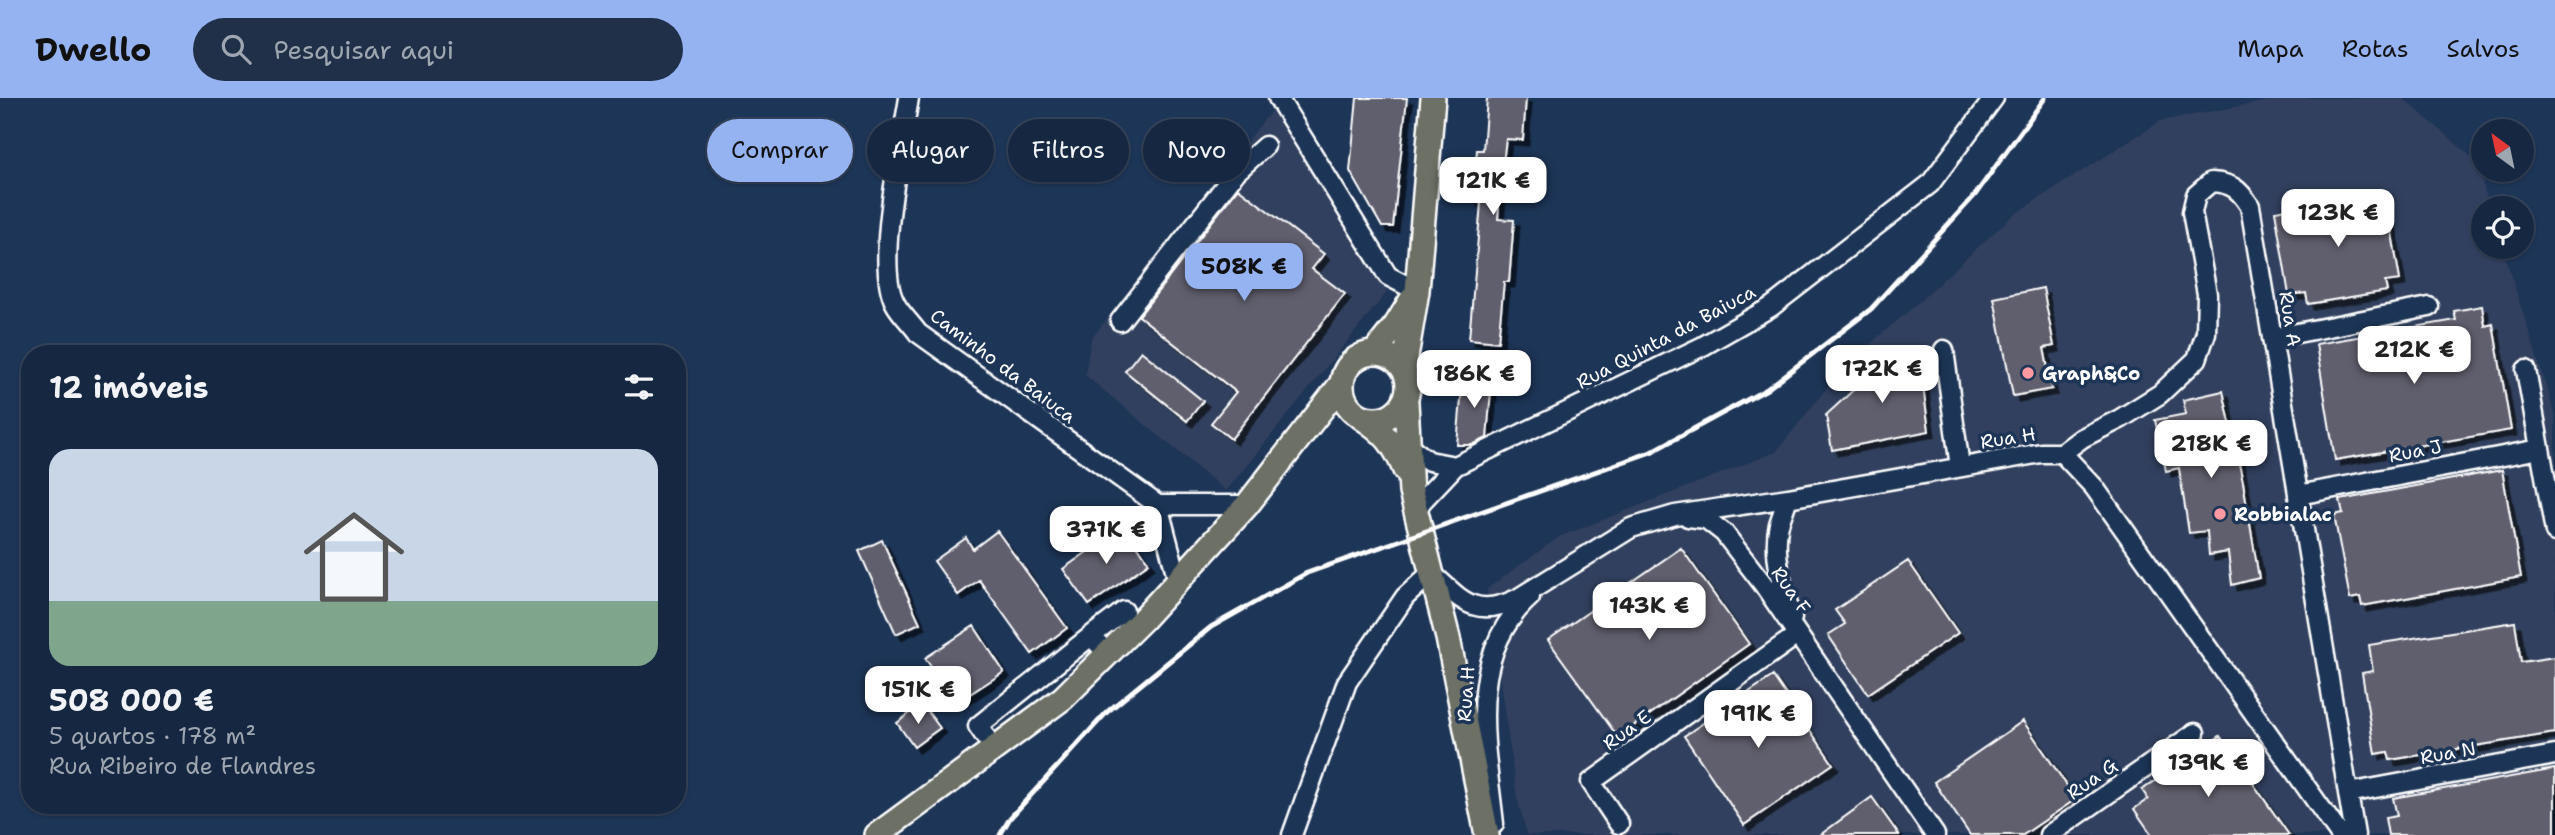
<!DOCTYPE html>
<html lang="pt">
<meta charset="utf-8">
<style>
body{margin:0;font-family:"Shantell Sans",sans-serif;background:#1f3048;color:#f1f3f6;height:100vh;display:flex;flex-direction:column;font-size:26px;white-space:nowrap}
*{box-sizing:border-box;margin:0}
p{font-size:23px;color:#9ea6b1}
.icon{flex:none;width:38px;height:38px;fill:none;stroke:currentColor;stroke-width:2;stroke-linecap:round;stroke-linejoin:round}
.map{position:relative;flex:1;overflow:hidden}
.side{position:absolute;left:21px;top:247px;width:665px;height:469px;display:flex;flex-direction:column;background:#162841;border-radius:28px;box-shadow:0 2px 5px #0004,0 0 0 2px #35445a}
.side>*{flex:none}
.hud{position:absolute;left:707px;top:21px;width:665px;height:63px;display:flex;gap:14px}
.needle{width:46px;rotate:327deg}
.buttons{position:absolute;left:2471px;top:21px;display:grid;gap:14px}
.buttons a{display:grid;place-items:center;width:63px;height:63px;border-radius:50%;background:#162841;box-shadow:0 2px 5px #0004,0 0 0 2px #35445a;font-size:35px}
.price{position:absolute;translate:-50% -60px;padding:0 16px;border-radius:14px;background:#fff;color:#222;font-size:23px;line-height:46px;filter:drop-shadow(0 2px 4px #0008)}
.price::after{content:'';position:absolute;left:50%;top:42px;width:21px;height:16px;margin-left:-10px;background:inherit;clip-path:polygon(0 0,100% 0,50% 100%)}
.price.selected{background:#95b2f1;color:#111}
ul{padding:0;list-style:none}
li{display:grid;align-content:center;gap:14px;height:371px;padding:0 28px}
li span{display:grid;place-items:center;height:217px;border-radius:21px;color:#555}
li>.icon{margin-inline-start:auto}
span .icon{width:126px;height:126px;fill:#fffc;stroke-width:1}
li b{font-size:30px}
h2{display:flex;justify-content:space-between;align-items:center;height:84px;padding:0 28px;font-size:30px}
.pill{padding:0 24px;border-radius:32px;background:#162841;box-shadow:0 2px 5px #0004,0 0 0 2px #35445a;font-size:24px;line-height:63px}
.pill.selected{background:#95b2f1;color:#111}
header{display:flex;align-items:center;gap:42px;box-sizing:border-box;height:98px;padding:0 35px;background:#95b2f1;color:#111}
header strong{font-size:33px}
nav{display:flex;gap:38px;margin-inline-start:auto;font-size:24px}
.search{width:490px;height:63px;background:#1f3048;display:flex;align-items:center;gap:18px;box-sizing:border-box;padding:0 24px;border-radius:38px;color:#9ea6b1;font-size:26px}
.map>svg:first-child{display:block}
.built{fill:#31415e}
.building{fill:#615e6d;stroke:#fff;stroke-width:2;filter:url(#shadow)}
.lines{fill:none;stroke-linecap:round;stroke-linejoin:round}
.minor-casing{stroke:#fff;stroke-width:23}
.major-casing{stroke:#fff;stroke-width:28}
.minor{stroke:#1d3557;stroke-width:18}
.major{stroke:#6c7065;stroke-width:23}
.rail{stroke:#fff;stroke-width:5}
.poi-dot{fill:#ff9aa2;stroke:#1d3557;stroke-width:2.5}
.labels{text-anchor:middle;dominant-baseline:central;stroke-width:7;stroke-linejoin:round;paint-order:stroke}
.street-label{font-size:19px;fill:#fff;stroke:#1d3557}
.poi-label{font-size:19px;font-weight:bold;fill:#fff;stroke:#1d3557;text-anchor:start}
</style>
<header>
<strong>Dwello</strong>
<div class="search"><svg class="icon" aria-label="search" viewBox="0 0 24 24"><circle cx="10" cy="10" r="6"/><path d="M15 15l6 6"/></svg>Pesquisar aqui</div>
<nav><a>Mapa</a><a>Rotas</a><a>Salvos</a></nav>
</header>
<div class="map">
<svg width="2555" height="737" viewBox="0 0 2555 737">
<defs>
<filter id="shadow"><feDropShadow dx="5.5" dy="5.5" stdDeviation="0" flood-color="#0009"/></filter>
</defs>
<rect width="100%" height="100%" fill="#1d3557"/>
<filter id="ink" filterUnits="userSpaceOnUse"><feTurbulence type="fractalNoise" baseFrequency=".0143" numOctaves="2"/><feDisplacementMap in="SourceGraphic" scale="14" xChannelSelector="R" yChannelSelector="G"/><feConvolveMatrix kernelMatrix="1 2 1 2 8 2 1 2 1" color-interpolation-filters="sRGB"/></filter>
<g filter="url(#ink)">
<path class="built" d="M2283 0H2403L2475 62 2490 110H2483V149H2502L2555 316V737H1527L1517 699 1487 491 1559 439 1776 354 1845 267 1910 212 2013 117 2161 23Z
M1272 12 1387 194 1226 393 1085 277 1091 241Z"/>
<path class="building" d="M1357 0H1407L1393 129H1382L1350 73Z
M1487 0H1526L1523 42 1506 41 1501 81 1498 121 1514 122 1509 184H1504L1498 244 1469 241 1481 105 1472 103 1477 52H1483Z
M1238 90 1324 156 1312 171 1345 196 1231 341 1211 325 1236 294 1139 218Z
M2385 95 2400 182 2385 184 2387 193 2308 206 2306 195 2289 197 2275 113Z
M2043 190 2054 248 2044 250 2052 291 2013 298 1994 200Z
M2482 208 2485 228 2493 226 2511 332 2335 362 2316 246 2456 222 2454 213Z
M1918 250 1929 333 1832 352 1826 317 1895 254Z
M1141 253 1203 303 1187 323 1125 273Z
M1463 277 1492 280 1487 340 1472 347H1457Z
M2223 293 2243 384 2259 480 2232 487 2228 454 2209 457 2207 433 2189 435 2179 370 2166 373 2155 322 2186 316 2183 302Z
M2502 372 2521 479 2362 508 2360 499 2350 501 2334 417 2343 415 2340 402Z
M1124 428 1149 465 1089 507 1063 471Z
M997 433 1067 530 1032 556 979 482 958 497 934 463 966 440 973 451Z
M882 442 920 525 896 536 859 453Z
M1681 450 1749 546 1618 639 1548 542Z
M1908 463 1958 535 1868 596 1828 537 1845 526 1835 512Z
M2515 524 2521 564 2555 559V635L2390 662 2388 654 2375 656 2362 575 2373 573 2369 547Z
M974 528 1004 574 956 605 925 560Z
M1773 578 1833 666 1744 727 1684 638Z
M922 606 940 630 914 649 897 625Z
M2023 623 2076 701 2023 737H1970L1934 684Z
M2220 638 2289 737H2152L2134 711 2148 701 2142 692Z
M2555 671V737H2388L2385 720 2397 718 2393 700Z
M1872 699 1899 737H1820Z"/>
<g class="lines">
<g class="minor-casing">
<path id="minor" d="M909 0C902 46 874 166 895 205 900 215 911 225 918 235L1158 407H1247
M1278 0 1388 178 1417 193
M1120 223 1236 74 1265 48
M2272 240 2429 209
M1944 252 1960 369
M2526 272 2555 434
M1407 347 1429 363 1455 368
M2062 355 2082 340 2120 321 2160 296 2197 261 2206 235 2207 196 2192 114 2196 97 2211 84C2232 85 2239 91 2250 108L2355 737
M2298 397 2540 351
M1788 400C1785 409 1782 417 1779 426 1772 455 1783 492 1792 520
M1158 407 1178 483
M1415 415 1422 403 1455 368 1703 248 1771 209 1930 86 1994 0
M1688 419 1706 421 1724 435 1763 486 1935 737
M1091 538 1124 513
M994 651 978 628 1091 538 1108 556
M2348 695 2555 657
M1494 726C1486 649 1464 558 1530 499
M1619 726 1591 684 1797 537
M1292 737 1347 584 1405 499 1431 475C1462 502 1474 521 1517 501L1631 430 1675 417 1788 400 2041 355H2062L2094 389 2340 737
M2049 737 2195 635"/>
</g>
<g class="major-casing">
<path id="major" d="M1342 288a33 33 0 1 1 66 0a33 33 0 1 1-66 0Z
M1374 255 1396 227 1412 201
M1404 271 1417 193 1433 0
M1406 304 1411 394 1448 540 1487 737
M1361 319C1386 335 1394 346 1405 372
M877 737 1063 600 1142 522 1247 407 1342 285"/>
</g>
<use href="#minor" class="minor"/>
<use href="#major" class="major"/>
<path class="rail" d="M1000 737 1010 720 1107 614 1211 529 1307 475 1651 354 1767 291 1871 211 1975 97 2045 0"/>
</g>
</g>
<g class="poi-dot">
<circle cx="2028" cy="275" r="7"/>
<circle cx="2220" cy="416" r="7"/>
</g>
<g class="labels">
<g class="street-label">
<text transform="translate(2290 221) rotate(81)">Rua A</text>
<text transform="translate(1666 239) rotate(-28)">Rua Quinta da Baiuca</text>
<text transform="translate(1003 268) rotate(37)">Caminho da Baiuca</text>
<text transform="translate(2008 340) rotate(-9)">Rua H</text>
<text transform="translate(2415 353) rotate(-11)">Rua J</text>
<text transform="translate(1791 492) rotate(55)">Rua F</text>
<text transform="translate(1466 596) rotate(-86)">Rua H</text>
<text transform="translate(1627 632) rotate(-36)">Rua E</text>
<text transform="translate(2448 655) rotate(-10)">Rua N</text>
<text transform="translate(2092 681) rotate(-35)">Rua G</text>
</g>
<g class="poi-label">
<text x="2042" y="275">Graph&amp;Co</text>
<text x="2234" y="416">Robbialac</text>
</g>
</g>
</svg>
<div class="buttons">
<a><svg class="needle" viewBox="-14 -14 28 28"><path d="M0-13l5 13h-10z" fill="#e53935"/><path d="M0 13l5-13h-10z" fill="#9ea6b1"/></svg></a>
<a><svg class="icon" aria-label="locate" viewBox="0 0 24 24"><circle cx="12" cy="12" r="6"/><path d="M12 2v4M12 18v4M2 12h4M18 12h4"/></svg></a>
</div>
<b class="price" style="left:1493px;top:119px">121K €</b>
<b class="price" style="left:2338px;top:151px">123K €</b>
<b class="price selected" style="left:1244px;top:205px">508K €</b>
<b class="price" style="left:2414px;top:288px">212K €</b>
<b class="price" style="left:1882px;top:307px">172K €</b>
<b class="price" style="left:1474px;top:312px">186K €</b>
<b class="price" style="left:2211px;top:382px">218K €</b>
<b class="price" style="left:1106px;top:468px">371K €</b>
<b class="price" style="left:1649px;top:544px">143K €</b>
<b class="price" style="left:918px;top:628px">151K €</b>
<b class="price" style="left:1758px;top:652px">191K €</b>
<b class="price" style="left:2208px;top:701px">139K €</b>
<div class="hud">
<a class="pill selected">Comprar</a>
<a class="pill">Alugar</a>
<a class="pill">Filtros</a>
<a class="pill">Novo</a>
</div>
<section class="side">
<h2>12 imóveis<svg class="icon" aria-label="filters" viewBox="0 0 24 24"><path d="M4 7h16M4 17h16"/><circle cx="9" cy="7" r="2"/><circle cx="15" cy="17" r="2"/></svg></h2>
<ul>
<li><span style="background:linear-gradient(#c9d6e8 70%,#7fa58c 0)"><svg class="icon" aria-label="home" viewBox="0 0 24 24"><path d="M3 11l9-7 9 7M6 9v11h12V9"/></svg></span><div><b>508 000 €</b><p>5 quartos · 178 m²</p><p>Rua Ribeiro de Flandres</p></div></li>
</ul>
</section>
</div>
